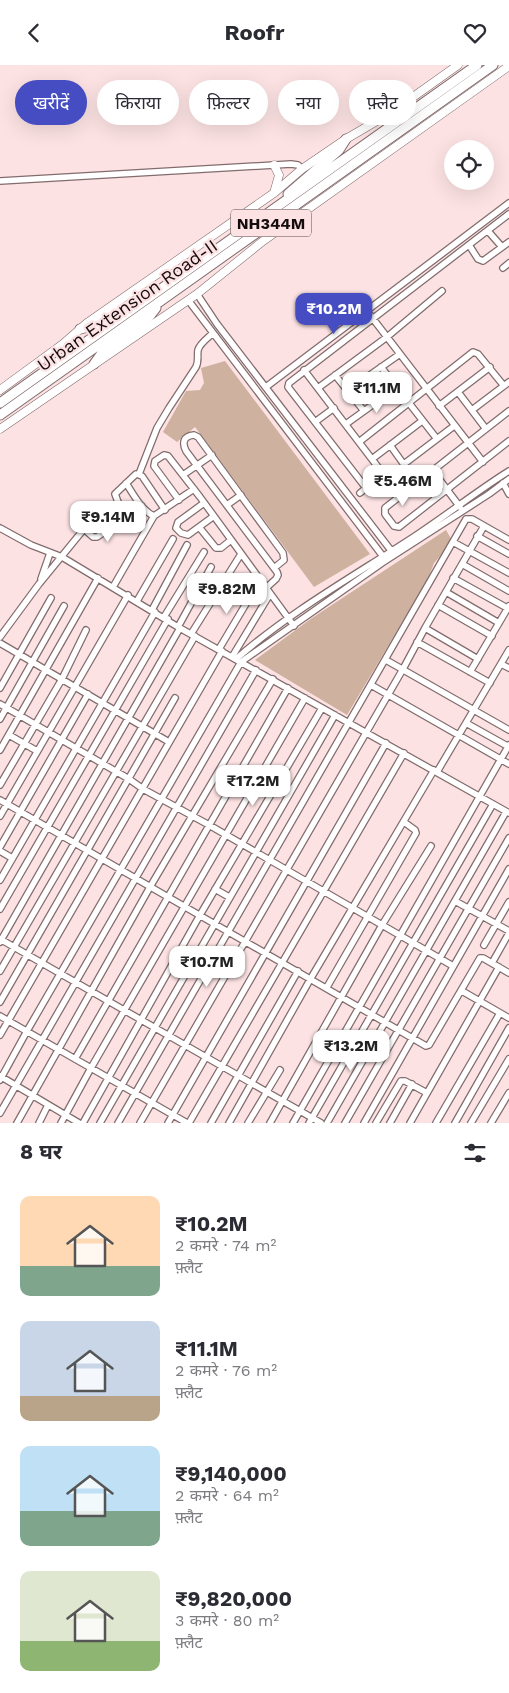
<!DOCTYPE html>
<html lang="hi">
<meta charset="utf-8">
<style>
body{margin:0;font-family:"Work Sans","Noto Sans Devanagari",sans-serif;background:#f2f2f3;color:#2b2b33;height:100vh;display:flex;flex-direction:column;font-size:19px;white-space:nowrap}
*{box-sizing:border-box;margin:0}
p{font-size:16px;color:#7c7c81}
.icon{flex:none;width:28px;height:28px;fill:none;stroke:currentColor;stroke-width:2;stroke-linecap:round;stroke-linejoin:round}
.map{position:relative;height:1058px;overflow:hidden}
.sheet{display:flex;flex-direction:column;background:#fff;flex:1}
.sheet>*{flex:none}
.banner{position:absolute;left:15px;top:15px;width:480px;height:45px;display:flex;gap:10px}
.controls{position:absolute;left:444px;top:75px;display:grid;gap:10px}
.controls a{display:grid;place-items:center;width:50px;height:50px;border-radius:50%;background:#fff;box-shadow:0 5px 20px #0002;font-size:25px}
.price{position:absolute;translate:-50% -42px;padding:0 11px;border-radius:10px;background:#fff;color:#222;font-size:16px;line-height:32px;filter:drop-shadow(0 1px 2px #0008)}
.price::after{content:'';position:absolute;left:50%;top:30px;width:15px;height:11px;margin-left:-8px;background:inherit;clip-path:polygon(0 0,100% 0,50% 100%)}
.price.selected{background:#464dc2;color:#fff}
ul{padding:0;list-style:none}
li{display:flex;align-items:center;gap:15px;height:125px;padding:0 20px}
li span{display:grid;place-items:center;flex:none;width:140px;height:100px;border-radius:10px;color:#555}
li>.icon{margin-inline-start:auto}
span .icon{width:60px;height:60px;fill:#fffc;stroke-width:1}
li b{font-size:21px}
h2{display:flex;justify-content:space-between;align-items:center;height:60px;padding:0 20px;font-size:21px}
.pill{padding:0 18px;border-radius:22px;background:#fff;box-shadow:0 5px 20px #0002;font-size:18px;line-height:45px}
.pill.selected{background:#464dc2;color:#fff}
header{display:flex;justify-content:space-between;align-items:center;height:65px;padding:0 20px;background:#fff;font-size:22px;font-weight:700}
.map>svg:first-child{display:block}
.green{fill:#ceb19e}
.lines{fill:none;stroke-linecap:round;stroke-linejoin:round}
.minor-casing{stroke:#826c6d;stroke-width:8}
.major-casing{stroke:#826c6d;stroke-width:9}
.highway-casing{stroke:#826c6d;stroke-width:11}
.minor{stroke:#fff;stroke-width:5.5}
.major{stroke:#fff;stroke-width:8}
.highway{stroke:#fff;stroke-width:9}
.labels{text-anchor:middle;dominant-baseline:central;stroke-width:4.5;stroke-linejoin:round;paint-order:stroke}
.shield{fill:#fce2e3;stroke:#5a4d4d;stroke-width:1}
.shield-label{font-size:16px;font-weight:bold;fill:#150d0d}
.street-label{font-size:18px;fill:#150d0d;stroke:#fce2e3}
</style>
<header><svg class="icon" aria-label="back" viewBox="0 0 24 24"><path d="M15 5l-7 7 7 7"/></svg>Roofr<svg class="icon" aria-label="heart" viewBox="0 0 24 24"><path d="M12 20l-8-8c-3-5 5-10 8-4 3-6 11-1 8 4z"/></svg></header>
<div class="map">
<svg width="509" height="1058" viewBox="0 0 509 1058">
<rect width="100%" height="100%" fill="#fce2e3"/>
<path class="green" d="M225 296 370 489 314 522 195 362 177 377 163 367 186 326 200 325 204 318 201 303Z
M446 465 453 477 434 498 428 514 347 650 255 595 312 553Z"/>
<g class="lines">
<g class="minor-casing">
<path id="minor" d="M0 116 291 99 298 100 302 104
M488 166 502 182
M469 180 478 194 483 196 509 177
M503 203 509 198
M197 229 217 259 393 488
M188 235 385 494
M367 246 483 397
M381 302 437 374
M304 305 400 431
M335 310 364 346
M266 322 509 138
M318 323 387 272 442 226
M347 326 400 289
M458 327 486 364
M439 341 490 302
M472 345 509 317
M315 357 334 343
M346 359 396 323
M509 376 399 462 394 461 385 449V443L509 346
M359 377 473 287 478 289 504 321
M390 380 417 418
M372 394 422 356
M404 399 454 361
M433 406 460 442
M139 409 157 363 169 343 196 302C199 296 197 291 198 285 200 278 208 273 213 268
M183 410 212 390
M126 418C133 429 142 446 154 451L194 424
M503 418 509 429
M366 423 288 322 289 318 509 149
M360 428 383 409
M179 435 154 401 155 396 164 390 168 391 200 432 294 561
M204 438 178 457 176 463 181 468 188 470 214 451
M227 440 241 430
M128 451 118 437 115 429 136 409 142 411 165 445
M199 462 216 483H221L231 475
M0 463 31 480 62 492 178 562 509 748
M84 464 118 437
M477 471 509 489
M453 477 509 508
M462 499 509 526
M453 513 509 544
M41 514 50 488
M113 522 154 451
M266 523 276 514 278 510 277 507 186 386C182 378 183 371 194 370L198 372 283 488 284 495 274 503
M446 527 499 558
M137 536 173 474
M438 540 492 571
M152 545 187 480
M164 552 204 487
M178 562 211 502
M425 563 478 594
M191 569 241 489
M0 572 39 519 84 464 93 472H97L142 441
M417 577 490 618
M0 578 169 677
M219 584 253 527
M232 592 270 529
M236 594C291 546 354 511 415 471 447 450 477 426 509 406
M386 595 509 665
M501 599 509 603
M470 607 509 541
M371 620 509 699
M0 623 51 533
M0 639 129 714 143 724 209 760 453 901
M0 654 64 541
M466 658 509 682
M9 670 37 686
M0 685 98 513
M437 707 509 585
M0 720 62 614 86 565
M0 735 426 981 429 980 480 893H483L509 908
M0 751 128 530
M0 782 88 629
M0 786 12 793
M0 815 155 547
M215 824 229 832
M455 836 509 866
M0 844 168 554
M0 874 321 1058
M0 877 180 563
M484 880 509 837
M492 898 509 868
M0 906 195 571
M327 922 416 768 415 765 404 757
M462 926 509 953
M0 937 175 633
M0 951 187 1058
M0 970 222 586
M75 994 288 623
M0 1011 79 1058
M0 1015 27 966 241 597 382 498 489 429 509 414
M0 1048 256 605
M17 1058 150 822 273 614
M39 1058 48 1040
M61 1058 91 1003 305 633
M83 1058 200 850 322 643
M100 1058 335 650
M118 1058 466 454H472L509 475
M140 1058 403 604 425 563 484 461
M168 1058 386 678
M189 1058 404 688
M211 1058 298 906
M229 1058 311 913 434 705
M248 1058 280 1005
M270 1058 382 860 431 781
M293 1058 509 680
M309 1058 493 739
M327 1058 506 747
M345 1058 509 773
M364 1058 509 804
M376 1058 401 1016H405L427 1028
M390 1058 412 1019
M410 1058 499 902
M436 1058 500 948
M455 1058 509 963
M471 1058 509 994
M491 1058 509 1028"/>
</g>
<g class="major-casing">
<path id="major" d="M274 100 279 110 274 128
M0 325 63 279 87 258 274 128 302 104 346 74 392 47 458 0
M0 364 197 229 263 176 509 1"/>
</g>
<g class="highway-casing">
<path id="highway" d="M288 129 339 85 346 74
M80 264 93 261 150 227
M94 299 104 285 149 252 156 243
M0 338 477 0
M0 350 493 0"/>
</g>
<use href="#minor" class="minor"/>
<use href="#major" class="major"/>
<use href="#highway" class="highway"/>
</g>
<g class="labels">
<rect class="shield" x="231" y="144.5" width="80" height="27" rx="4"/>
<g class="shield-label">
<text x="271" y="158">NH344M</text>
</g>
<g class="street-label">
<text transform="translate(127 240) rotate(-35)">Urban Extension Road-II</text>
</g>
</g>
</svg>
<div class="controls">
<a><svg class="icon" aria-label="locate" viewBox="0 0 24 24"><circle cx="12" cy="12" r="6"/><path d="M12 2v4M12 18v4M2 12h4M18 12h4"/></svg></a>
</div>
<b class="price selected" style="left:334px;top:270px">₹10.2M</b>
<b class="price" style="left:377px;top:349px">₹11.1M</b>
<b class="price" style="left:403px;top:442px">₹5.46M</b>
<b class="price" style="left:108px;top:478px">₹9.14M</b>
<b class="price" style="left:227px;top:550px">₹9.82M</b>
<b class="price" style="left:253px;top:742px">₹17.2M</b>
<b class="price" style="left:207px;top:923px">₹10.7M</b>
<b class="price" style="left:351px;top:1007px">₹13.2M</b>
<div class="banner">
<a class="pill selected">खरीदें</a>
<a class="pill">किराया</a>
<a class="pill">फ़िल्टर</a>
<a class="pill">नया</a>
<a class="pill">फ़्लैट</a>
</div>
</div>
<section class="sheet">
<h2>8 घर<svg class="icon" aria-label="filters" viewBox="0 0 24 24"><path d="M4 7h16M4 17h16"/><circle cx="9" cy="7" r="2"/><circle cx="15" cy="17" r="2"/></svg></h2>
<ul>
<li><span style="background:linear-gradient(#ffd9b3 70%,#7fa58c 0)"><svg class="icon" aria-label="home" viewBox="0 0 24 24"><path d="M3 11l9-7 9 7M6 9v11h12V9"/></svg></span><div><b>₹10.2M</b><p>2 कमरे · 74 m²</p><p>फ़्लैट</p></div></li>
<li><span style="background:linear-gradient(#c9d6e8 75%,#b9a48a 0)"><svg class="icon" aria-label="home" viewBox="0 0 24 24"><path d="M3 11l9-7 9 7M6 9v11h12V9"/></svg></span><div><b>₹11.1M</b><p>2 कमरे · 76 m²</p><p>फ़्लैट</p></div></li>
<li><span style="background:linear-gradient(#bfe0f5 65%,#7fa58c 0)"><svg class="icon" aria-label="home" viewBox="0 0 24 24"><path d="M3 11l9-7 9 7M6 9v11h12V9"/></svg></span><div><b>₹9,140,000</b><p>2 कमरे · 64 m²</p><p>फ़्लैट</p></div></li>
<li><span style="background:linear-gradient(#dfe7d0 70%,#8fb573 0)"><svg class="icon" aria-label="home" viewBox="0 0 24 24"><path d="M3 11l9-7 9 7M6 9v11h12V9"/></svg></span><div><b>₹9,820,000</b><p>3 कमरे · 80 m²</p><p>फ़्लैट</p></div></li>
</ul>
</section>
